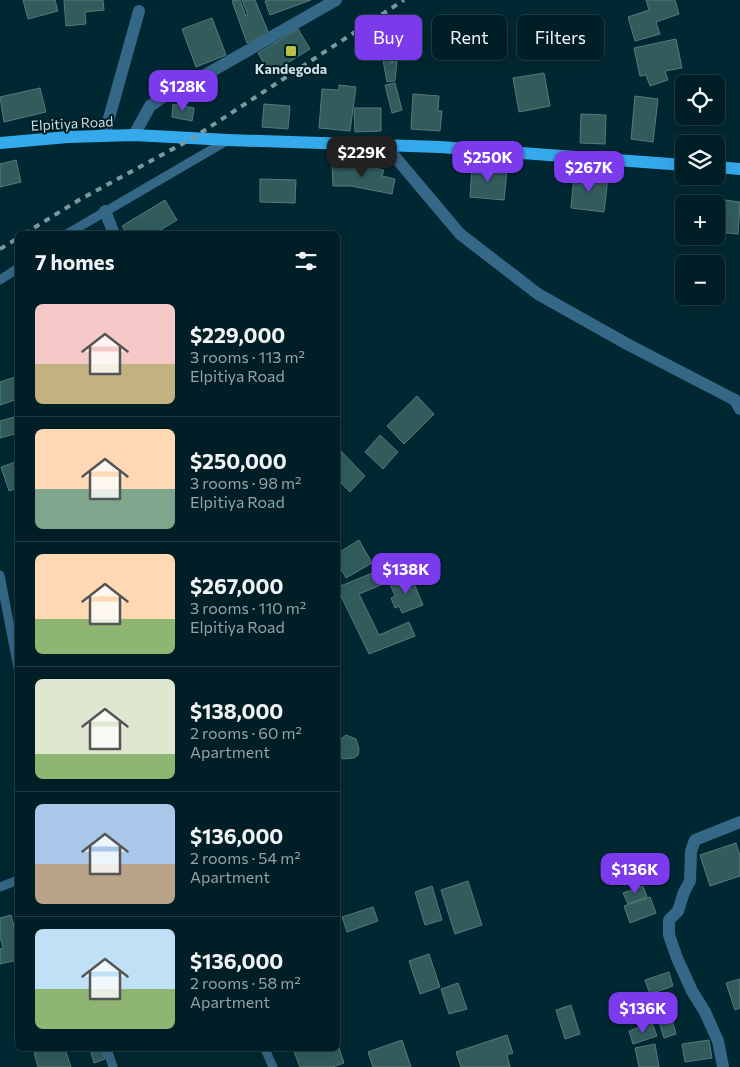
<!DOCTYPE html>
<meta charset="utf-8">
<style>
body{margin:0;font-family:Commissioner,sans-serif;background:#0a272e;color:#f1f3f6;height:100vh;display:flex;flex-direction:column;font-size:19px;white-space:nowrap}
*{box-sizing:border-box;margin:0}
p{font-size:16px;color:#95a2a7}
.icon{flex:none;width:28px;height:28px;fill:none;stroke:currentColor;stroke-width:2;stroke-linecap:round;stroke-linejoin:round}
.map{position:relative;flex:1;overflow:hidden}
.details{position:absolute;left:15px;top:231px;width:325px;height:820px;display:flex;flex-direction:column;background:#001e26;border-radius:8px;box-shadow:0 5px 20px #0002,0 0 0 1px #223c43}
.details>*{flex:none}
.guide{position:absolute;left:355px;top:15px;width:310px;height:45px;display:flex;gap:10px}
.buttons{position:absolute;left:675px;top:75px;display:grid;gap:10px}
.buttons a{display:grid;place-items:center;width:50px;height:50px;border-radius:8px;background:#001e26;box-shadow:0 5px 20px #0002,0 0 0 1px #223c43;font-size:25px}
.price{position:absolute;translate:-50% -42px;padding:0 11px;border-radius:10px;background:#7c3aed;color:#fff;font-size:16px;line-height:32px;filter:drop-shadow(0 1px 2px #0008)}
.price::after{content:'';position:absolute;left:50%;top:30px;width:15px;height:11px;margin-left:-8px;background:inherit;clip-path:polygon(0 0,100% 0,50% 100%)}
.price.selected{background:#222;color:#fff}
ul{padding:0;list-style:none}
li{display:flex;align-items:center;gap:15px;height:125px;padding:0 20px}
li+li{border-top:1px solid #223c43}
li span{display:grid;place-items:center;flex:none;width:140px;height:100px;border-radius:8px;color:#555}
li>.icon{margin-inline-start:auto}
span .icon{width:60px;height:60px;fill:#fffc;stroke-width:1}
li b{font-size:21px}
h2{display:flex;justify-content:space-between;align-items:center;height:60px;padding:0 20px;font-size:21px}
.chip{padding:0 18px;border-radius:8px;background:#001e26;box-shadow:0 5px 20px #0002,0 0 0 1px #223c43;font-size:18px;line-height:45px}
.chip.selected{background:#7c3aed;color:#fff}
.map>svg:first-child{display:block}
.building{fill:#325c5c;stroke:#527c7c}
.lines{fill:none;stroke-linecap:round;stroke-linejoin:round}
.service{stroke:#356786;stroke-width:9}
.minor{stroke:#356786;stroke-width:12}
.primary{stroke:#34aaec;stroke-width:12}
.rail{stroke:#7c989f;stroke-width:4;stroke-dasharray:6 6;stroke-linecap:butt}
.poi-dot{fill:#bac046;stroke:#011e25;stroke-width:2}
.labels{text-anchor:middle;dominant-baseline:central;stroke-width:4;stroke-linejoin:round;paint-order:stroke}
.poi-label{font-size:14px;font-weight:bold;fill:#cbdfe5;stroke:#011e25}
.street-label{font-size:14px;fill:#cbdfe5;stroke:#011e25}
</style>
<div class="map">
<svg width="740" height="1067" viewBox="0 0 740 1067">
<rect width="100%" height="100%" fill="#002832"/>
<path class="building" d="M23 0H55L58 11 28 19Z
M64 0H103L104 10 85 12 86 24 66 26Z
M236 0H240L246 16 248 15 242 0H255L269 34 247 43 232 1Z
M269 0H311L270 15 265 1Z
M646 0H675L679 14 656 22 660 34 635 41 628 17 649 10Z
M212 18 226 55 196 67 182 29Z
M298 29 310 49 270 74 258 53Z
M676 39 682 68 665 71 668 80 650 86 646 75 640 76 634 48Z
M390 59 392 64V61H397L395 81 387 82 383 60Z
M544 73 550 106 519 112 513 78Z
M395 83 402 110 392 113 385 85Z
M339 85 356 87 350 131 319 128 322 89 339 90Z
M40 88 46 112 4 122 0 97Z
M413 94 439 96 438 111H442L440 131 411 129Z
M635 96 658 99 653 142 631 139Z
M173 104 194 108 192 121 172 117Z
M264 104 290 106 288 129 262 127Z
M354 108H381V131L355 132Z
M581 114 606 115 605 144 580 143Z
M16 160 21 182 0 187V164Z
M357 164 384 170 382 176 395 179 392 194 351 186H333L332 165Z
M472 167 507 170 504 200 470 197Z
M574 175 608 178 604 212 571 208Z
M260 179 296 180 295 203 260 202Z
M702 197 740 202 738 234 716 232V204H701Z
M165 200 177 220 154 234H127L122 226Z
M18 376V399L0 405V382Z
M417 396 434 414 404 444 387 426Z
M18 416V433L0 438V421Z
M380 435 398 452 383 469 365 452Z
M338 448 365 476 350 492 338 480Z
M18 461V488L9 491 1 467Z
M359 540 372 563 346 578 338 564V553Z
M392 565 398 578 359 594 379 635 409 622 415 636 369 654 338 590V587Z
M411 576 423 605 402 613 399 606 395 608 391 598 395 596 390 584Z
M346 735 356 739 359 749 358 755 354 758 343 759 339 756 340 763 338 768V741Z
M736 843 740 856V876L710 886 700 855Z
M468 881 482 925 455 934 441 890Z
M432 886 442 920 425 925 415 892Z
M643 886 647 897 628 904 623 893Z
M650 897 656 913 630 923 624 906Z
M373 907 378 921 347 932 342 917Z
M11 915 18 942V960L0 964V949L3 948 0 937V918Z
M429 954 440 987 420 994 409 961Z
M669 972 673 986 650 994 645 980Z
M740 979V1008L735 1010 726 983Z
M458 983 467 1009 449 1014 441 989Z
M571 1005 580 1034 565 1039 556 1010Z
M670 1011 676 1034 664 1038 657 1015Z
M652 1023 657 1036 633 1044 629 1031Z
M507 1035 513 1053 507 1055 510 1067H461L456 1052Z
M402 1040 411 1067H373L368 1052Z
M709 1040 712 1058 685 1062 682 1044Z
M655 1044 659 1067H639L635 1048Z
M338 1045 344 1063 333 1067H300L293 1049H338Z
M47 1049H65L71 1067H38L34 1053Z
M90 1049H102L105 1059 94 1063Z"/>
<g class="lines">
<path class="service" d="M67 234 228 140
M0 280 18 268
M0 575 18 668
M0 887 18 880
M107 1049 113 1067
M265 1049 273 1067"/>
<path class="minor" d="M134 135 150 106 177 87 198 79 336 0
M104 136 139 11
M385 145 460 234 538 294 627 344 735 400 740 409
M105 211 114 234
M723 1067 718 1041 705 1012 692 991 677 958 669 935V920L678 911 684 892 690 881 691 851 695 840 740 822"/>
<path class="primary" d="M0 143 68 137 134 135 228 140 440 147 684 165
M716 167 740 169"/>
<path class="rail" d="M24 234 79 200 193 138 404 0
M0 249 18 238"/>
</g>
<rect class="poi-dot" x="285" y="45" width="12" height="12" rx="2.5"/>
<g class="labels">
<g class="poi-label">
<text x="291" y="68">Kandegoda</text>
</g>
<g class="street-label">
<text transform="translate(72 123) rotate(-3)">Elpitiya Road</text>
</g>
</g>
</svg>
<div class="buttons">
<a><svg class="icon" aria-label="locate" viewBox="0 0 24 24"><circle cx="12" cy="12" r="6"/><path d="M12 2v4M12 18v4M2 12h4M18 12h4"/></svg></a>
<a><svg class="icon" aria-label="layers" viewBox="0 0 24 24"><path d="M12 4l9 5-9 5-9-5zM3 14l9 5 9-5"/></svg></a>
<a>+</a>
<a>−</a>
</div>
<b class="price" style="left:183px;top:112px">$128K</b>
<b class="price selected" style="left:362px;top:178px">$229K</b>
<b class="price" style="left:488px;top:183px">$250K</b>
<b class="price" style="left:589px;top:193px">$267K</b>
<b class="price" style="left:406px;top:595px">$138K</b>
<b class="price" style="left:635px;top:895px">$136K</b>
<b class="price" style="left:643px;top:1034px">$136K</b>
<div class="guide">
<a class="chip selected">Buy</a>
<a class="chip">Rent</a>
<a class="chip">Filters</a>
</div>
<section class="details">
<h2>7 homes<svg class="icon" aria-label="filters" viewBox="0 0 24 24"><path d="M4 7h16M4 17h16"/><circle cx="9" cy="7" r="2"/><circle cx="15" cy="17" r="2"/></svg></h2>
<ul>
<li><span style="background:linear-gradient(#f6c9c9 60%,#c2b280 0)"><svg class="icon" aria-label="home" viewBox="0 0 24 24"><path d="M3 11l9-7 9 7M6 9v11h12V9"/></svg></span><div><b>$229,000</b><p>3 rooms · 113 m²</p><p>Elpitiya Road</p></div></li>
<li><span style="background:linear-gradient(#ffd9b3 60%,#7fa58c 0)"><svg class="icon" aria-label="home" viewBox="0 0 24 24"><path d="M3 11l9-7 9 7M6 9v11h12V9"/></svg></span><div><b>$250,000</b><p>3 rooms · 98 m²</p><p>Elpitiya Road</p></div></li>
<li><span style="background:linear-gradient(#ffd9b3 65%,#8fb573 0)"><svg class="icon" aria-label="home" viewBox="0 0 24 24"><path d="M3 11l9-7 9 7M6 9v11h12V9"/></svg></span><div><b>$267,000</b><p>3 rooms · 110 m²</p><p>Elpitiya Road</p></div></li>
<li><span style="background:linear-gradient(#dfe7d0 75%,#8fb573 0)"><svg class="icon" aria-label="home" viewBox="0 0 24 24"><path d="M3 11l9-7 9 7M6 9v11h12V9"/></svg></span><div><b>$138,000</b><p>2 rooms · 60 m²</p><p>Apartment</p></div></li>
<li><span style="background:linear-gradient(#a9c7e8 60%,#b9a48a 0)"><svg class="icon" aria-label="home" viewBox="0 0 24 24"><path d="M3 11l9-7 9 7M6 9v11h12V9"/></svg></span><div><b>$136,000</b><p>2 rooms · 54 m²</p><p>Apartment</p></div></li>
<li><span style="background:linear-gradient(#bfe0f5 60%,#8fb573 0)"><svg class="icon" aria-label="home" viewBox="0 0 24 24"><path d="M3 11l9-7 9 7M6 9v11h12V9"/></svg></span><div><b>$136,000</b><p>2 rooms · 58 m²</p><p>Apartment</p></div></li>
</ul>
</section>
</div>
